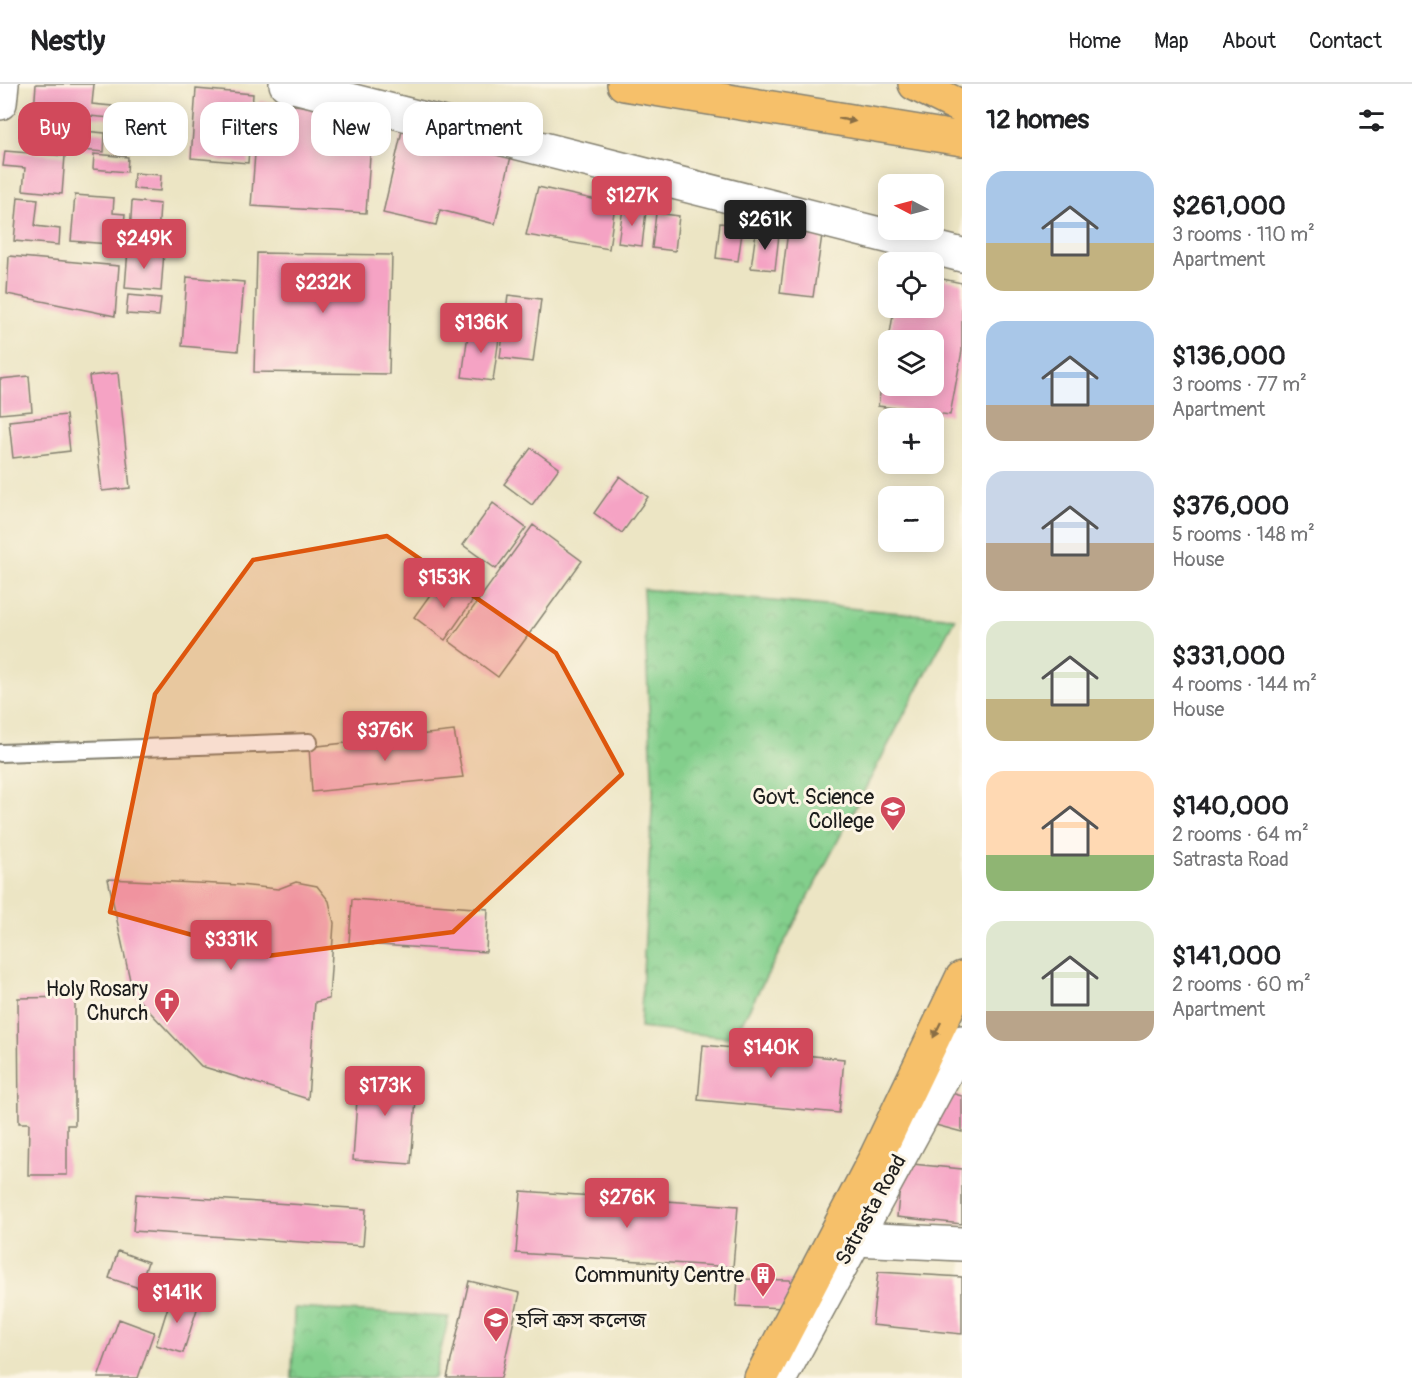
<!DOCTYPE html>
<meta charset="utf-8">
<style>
body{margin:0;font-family:Pangolin,"Noto Sans Bengali",sans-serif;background:#f2f2f2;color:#202124;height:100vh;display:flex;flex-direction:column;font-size:22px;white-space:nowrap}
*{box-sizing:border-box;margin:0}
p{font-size:20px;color:#757577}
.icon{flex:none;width:33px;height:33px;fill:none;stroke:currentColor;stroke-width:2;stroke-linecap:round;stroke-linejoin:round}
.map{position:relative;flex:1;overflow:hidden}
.drawer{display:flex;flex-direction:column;background:#fff;width:450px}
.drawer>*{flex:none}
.top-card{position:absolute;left:18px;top:18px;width:570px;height:54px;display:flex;gap:12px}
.needle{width:39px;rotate:276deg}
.buttons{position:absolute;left:878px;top:90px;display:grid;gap:12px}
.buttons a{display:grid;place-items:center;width:66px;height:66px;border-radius:12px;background:#fff;box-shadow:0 3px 15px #0003;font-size:30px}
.price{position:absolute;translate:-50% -51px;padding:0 14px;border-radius:6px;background:#d1495b;color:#fff;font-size:20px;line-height:39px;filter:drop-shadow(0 2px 3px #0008)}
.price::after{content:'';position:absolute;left:50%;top:36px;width:18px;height:14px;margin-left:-9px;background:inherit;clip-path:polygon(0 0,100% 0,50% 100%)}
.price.current{background:#222;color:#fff}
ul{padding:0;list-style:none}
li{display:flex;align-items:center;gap:18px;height:150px;padding:0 24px}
li span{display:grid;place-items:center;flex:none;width:168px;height:120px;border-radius:18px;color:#555}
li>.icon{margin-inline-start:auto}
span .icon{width:72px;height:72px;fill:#fffc;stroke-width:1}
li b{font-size:26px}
h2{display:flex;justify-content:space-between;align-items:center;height:72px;padding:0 24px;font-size:26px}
.tag{padding:0 21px;border-radius:18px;background:#fff;box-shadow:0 3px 15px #0003;font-size:21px;line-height:54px}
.tag.current{background:#d1495b;color:#fff}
header{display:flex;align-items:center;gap:36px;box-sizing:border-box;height:84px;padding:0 30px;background:#fff;border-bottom:2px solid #e0e0e0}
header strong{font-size:28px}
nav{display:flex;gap:33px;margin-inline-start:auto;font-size:21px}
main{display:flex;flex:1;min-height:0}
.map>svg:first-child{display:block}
.park{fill:url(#park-crowns);stroke:#507654;stroke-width:1.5}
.building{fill:#f5a3c4}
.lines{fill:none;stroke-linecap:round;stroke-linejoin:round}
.service-casing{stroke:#848070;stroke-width:20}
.minor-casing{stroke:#848070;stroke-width:36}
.tertiary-casing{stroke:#848070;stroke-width:36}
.motorway-casing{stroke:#848070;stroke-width:36}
.service{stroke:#fff;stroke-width:16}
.minor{stroke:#fff;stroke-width:33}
.tertiary{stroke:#fff;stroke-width:33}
.motorway{stroke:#f6c06b;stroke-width:33}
.oneway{fill:#896e44}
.marked{fill:#de560d;fill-opacity:0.2;stroke:#de560d;stroke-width:4.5;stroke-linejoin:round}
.labels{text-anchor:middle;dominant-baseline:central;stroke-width:6;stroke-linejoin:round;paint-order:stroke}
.poi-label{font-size:21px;fill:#1c1c1c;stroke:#fcf5e5;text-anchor:end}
.street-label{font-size:21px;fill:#1c1c1c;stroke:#fcf5e5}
</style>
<header>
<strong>Nestly</strong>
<nav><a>Home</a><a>Map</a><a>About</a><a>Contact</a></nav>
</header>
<main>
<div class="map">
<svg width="962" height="1294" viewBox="0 0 962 1294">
<defs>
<pattern id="park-crowns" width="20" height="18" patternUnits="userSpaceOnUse" patternTransform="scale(1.5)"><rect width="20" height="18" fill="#83cf8c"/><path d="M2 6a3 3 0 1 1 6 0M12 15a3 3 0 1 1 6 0" fill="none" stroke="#71b178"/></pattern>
</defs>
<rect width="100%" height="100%" fill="#fcf5e5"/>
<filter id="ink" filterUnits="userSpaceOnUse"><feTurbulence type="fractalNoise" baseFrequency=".0167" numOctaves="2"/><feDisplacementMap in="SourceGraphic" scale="12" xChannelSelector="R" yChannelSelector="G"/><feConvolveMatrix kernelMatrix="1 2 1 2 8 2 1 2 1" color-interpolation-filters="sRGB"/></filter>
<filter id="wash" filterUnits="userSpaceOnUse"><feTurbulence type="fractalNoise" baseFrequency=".008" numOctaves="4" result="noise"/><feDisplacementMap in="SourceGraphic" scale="24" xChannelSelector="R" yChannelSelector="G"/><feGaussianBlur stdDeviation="1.35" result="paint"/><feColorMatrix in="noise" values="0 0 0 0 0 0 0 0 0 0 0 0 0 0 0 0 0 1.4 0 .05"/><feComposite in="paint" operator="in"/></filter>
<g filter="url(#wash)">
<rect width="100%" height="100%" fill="#ece5c4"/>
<path class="park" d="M643 505 955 534 734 954 640 944 653 708Z
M294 1224 449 1233 434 1294H292Z"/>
<g id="blocks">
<path class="building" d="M36 0H94L92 20 112 22 111 34 34 27Z
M196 5 253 10 248 79 191 74Z
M259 17 373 30 366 129 251 122Z
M115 38 142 40 140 65 112 63Z
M404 38 513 64 495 140 440 126 436 141 383 129Z
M62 45 105 49 104 68 60 64Z
M5 67 65 72 62 110 23 106 25 84 3 82Z
M94 70 128 73 127 88 93 85Z
M134 89 161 91 160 107 133 105Z
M538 103 615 120 609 165 526 151Z
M75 111 114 114 113 129 125 130 122 161 71 157Z
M18 113 38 115 35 142 60 145 59 161 14 157Z
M132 117 160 120 158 153 130 150Z
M623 124 646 127 642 162 618 159Z
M656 129 679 132 675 167 652 164Z
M720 139 743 142 738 177 716 174Z
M788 147 822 151 813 213 780 209Z
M756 148 779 151 775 186 751 184Z
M128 165 164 168 161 207 125 204Z
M257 169 392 171 389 290 254 288Z
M9 172 119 182 115 232 7 210Z
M187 193 244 198 238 267 182 262Z
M933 193 962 199V267L950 331 878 322 887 267 888 302H933V256H889L894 224H933Z
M128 211 161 214 159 232 126 230Z
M508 211 541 215 533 278 500 274Z
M469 243 500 247 493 297 462 293Z
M118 289 130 404 102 407 89 292Z
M29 292 32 327 0 330V295Z
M66 331 70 367 13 374 9 337Z
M531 364 559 384 532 421 504 400Z
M620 392 648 413 622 449 594 429Z
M493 419 526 444 496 485 463 461Z
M533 441 582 477 498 593 449 557Z
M442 494 473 516 445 556 414 533Z
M454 647 463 693 312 708 309 663Z
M108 795 240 801 278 805 296 798 317 802 329 817 334 839 329 915 315 918 308 1015 201 982 133 910Z
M352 815 488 825 486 868 349 859Z
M75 913V1041H67V1091H28L29 1039H19L18 914Z
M703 961 844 975 839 1029 698 1016Z
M359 985 418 990 411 1080 353 1076Z
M937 1005 962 1012V1048L928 1039Z
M902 1079 962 1085V1140L897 1133Z
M521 1107 738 1122 733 1183 516 1169Z
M136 1110 366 1125 363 1162 133 1147Z
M118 1167 148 1178 139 1204 109 1194Z
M878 1188 962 1193V1250L872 1241Z
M738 1195 790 1196 795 1206 785 1224 736 1222Z
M469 1197 520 1209 501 1294H447Z
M172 1210 199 1219 183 1269 156 1261Z
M119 1235 154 1248 138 1294H98Z"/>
</g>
</g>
<g filter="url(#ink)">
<use href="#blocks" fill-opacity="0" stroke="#848070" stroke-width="1.5"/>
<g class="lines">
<g class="service-casing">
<path id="service" d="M0 669 309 658"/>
</g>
<g class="minor-casing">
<path id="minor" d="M286 0 962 171
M0 19 2 0
M855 1155 962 1160"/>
</g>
<g class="tertiary-casing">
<path id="tertiary" d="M780 1294 962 958"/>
</g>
<g class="motorway-casing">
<path id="motorway" d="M624 0 962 55
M915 0 962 23
M761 1294 877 1071 962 894"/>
</g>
<use href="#service" class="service"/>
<use href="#minor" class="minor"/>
<use href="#tertiary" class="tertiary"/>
<use href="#motorway" class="motorway"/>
</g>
<defs><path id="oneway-solid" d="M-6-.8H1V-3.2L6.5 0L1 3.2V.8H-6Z" transform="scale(1.5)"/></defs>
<g class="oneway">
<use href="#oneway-solid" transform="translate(847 36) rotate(10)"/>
<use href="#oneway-solid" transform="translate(937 946) rotate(116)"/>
</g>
</g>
<path class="marked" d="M387 452 556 569 622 690 453 848 267 872 110 828 155 610 253 476Z"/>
<defs>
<g id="university-pin" transform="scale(1.35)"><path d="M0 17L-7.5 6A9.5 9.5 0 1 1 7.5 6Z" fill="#d1495b" stroke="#fcf5e5"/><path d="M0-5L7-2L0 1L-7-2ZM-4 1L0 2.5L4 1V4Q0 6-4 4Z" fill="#fff"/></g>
<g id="church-pin" transform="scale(1.35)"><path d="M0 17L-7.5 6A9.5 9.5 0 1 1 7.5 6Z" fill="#d1495b" stroke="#fcf5e5"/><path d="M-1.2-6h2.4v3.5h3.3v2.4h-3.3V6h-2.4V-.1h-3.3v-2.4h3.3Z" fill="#fff"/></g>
<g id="building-pin" transform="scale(1.35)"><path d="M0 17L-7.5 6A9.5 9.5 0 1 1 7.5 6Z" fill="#d1495b" stroke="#fcf5e5"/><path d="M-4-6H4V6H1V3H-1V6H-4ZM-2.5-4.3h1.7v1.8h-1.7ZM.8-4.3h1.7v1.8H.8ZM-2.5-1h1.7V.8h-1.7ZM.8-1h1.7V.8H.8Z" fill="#fff"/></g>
</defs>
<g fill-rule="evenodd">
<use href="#university-pin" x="893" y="725"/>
<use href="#church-pin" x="167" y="917"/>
<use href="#building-pin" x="763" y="1191"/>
<use href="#university-pin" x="496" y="1236"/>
</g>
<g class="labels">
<g class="poi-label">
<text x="874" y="713">Govt. Science<tspan x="874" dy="24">College</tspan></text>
<text x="148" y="905">Holy Rosary<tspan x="148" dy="24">Church</tspan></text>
<text x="744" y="1191">Community Centre</text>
<text x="516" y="1236" text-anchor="start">হলি ক্রস কলেজ</text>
</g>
<g class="street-label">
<text transform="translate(871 1126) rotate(-61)">Satrasta Road</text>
</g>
</g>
</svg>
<div class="buttons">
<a><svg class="needle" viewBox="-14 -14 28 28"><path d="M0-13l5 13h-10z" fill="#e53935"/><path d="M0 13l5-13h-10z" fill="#757577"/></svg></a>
<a><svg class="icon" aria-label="locate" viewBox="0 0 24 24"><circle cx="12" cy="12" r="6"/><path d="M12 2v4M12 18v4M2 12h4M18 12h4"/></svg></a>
<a><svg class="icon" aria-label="layers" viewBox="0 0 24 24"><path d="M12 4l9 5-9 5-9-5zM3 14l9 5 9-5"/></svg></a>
<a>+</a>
<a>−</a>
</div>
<b class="price" style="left:632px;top:143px">$127K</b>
<b class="price current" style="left:765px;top:167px">$261K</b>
<b class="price" style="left:144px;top:186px">$249K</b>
<b class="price" style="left:323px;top:230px">$232K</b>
<b class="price" style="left:481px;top:270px">$136K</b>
<b class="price" style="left:444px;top:525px">$153K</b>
<b class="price" style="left:385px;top:678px">$376K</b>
<b class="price" style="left:231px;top:887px">$331K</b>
<b class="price" style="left:771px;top:995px">$140K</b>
<b class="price" style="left:385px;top:1033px">$173K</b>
<b class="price" style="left:627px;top:1145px">$276K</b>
<b class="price" style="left:177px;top:1240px">$141K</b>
<div class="top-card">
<a class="tag current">Buy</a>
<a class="tag">Rent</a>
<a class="tag">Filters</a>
<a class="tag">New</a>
<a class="tag">Apartment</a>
</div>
</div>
<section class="drawer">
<h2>12 homes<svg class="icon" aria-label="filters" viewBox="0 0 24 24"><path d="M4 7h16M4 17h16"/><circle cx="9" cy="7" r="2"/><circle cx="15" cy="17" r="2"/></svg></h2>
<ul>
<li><span style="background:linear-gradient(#a9c7e8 60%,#c2b280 0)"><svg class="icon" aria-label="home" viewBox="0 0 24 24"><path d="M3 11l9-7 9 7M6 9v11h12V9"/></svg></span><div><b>$261,000</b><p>3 rooms · 110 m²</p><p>Apartment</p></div></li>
<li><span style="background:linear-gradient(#a9c7e8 70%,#b9a48a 0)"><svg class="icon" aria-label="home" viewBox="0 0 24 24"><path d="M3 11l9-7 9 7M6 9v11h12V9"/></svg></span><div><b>$136,000</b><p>3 rooms · 77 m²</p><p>Apartment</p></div></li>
<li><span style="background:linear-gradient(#c9d6e8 60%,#b9a48a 0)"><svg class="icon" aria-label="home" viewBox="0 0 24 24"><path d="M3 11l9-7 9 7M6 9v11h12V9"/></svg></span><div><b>$376,000</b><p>5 rooms · 148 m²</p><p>House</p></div></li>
<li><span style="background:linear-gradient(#dfe7d0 65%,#c2b280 0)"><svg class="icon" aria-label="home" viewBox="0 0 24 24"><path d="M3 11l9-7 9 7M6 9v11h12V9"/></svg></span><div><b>$331,000</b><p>4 rooms · 144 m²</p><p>House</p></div></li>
<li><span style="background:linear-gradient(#ffd9b3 70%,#8fb573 0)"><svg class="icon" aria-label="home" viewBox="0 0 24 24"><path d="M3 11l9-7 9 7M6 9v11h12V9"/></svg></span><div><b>$140,000</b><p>2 rooms · 64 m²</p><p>Satrasta Road</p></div></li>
<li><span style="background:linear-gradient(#dfe7d0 75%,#b9a48a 0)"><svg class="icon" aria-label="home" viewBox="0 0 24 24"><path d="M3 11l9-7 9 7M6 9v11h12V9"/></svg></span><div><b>$141,000</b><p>2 rooms · 60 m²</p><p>Apartment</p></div></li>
</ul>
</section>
</main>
